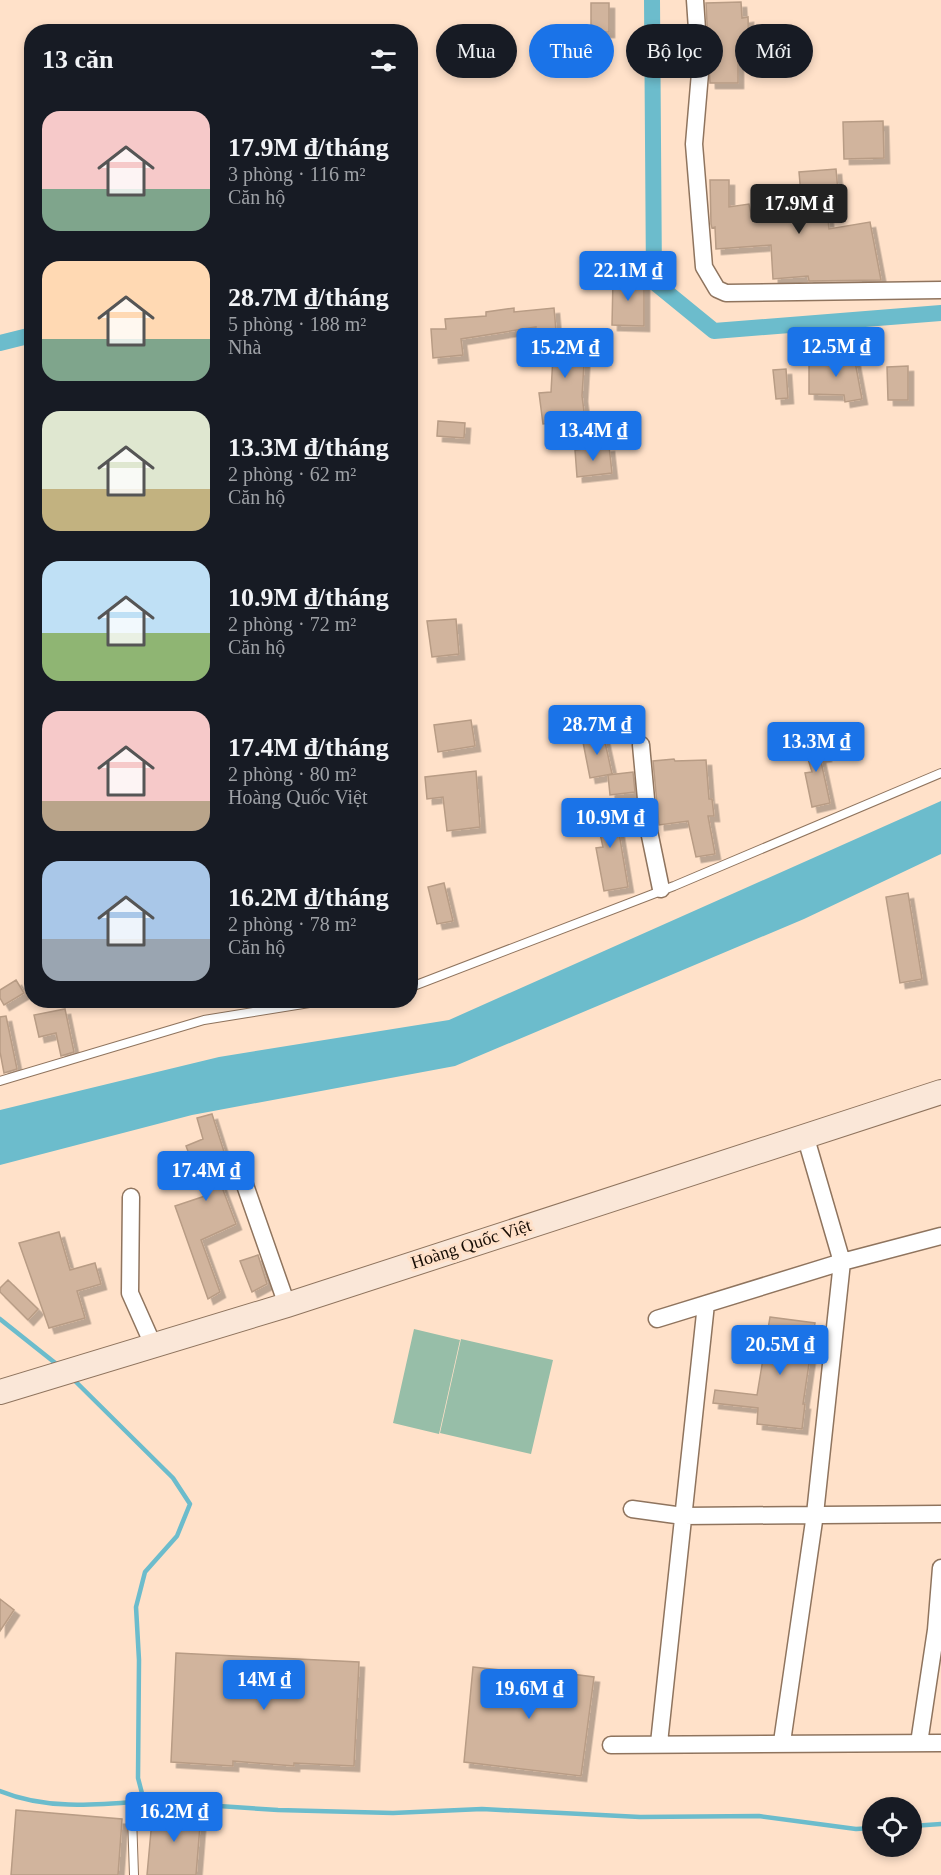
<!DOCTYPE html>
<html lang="vi">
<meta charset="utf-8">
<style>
body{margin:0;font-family:"Times New Roman",serif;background:#20242c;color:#f1f3f6;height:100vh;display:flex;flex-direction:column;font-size:22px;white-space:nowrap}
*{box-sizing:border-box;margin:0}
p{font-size:20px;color:#9ea1a6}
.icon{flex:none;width:33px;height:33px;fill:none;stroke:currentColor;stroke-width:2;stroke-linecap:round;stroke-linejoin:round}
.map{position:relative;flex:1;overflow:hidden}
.sheet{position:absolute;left:24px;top:24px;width:394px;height:984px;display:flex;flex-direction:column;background:#171b24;border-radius:24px;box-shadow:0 3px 9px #0003}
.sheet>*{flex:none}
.banner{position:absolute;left:436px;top:24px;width:414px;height:54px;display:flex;gap:12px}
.fabs{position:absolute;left:862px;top:1797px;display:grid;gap:12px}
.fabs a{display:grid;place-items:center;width:60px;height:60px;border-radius:50%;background:#171b24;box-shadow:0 3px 9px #0003;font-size:30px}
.price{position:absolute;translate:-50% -51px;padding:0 14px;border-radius:6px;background:#1a73e8;color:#fff;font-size:20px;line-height:39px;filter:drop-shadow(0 2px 3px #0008)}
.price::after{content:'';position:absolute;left:50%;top:36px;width:18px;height:14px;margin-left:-9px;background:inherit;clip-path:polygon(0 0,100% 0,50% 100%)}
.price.selected{background:#222;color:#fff}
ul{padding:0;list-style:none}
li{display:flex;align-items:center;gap:18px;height:150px;padding:0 18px}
li span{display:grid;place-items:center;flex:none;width:168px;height:120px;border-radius:18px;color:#555}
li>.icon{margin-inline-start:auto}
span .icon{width:72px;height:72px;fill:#fffc;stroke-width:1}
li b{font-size:26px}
h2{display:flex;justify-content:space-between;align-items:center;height:72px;padding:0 18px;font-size:26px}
.tag{padding:0 21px;border-radius:27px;background:#171b24;box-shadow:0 3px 9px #0003;font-size:21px;line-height:54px}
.tag.selected{background:#1a73e8;color:#fff}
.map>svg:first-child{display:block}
.green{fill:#97bea8}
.water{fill:#6cbccc}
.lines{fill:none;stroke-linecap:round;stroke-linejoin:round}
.stream{stroke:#6cbccc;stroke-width:4.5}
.canal{stroke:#6cbccc;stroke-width:16}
.building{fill:#d1b49d;stroke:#b89c85;stroke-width:1.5;filter:url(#shadow)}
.lane-casing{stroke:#8f745e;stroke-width:10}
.street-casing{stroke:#8f745e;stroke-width:19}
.secondary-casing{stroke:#8f745e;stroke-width:26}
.lane{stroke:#fff;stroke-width:8}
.street{stroke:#fff;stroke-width:16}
.secondary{stroke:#fae7d8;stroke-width:24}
.labels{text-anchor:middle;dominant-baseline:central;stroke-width:6;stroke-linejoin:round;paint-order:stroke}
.street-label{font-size:18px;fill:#180e06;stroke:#ffe1c9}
</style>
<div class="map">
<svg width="941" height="1875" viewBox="0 0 941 1875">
<defs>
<filter id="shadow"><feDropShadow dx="5.5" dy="5.5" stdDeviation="0" flood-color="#0004"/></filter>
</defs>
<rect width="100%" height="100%" fill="#ffe1c9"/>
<path class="green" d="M414 1329 460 1340 439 1434 393 1423Z
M461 1339 553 1360 531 1454 440 1433Z"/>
<path class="water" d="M941 801V854L804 919 455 1066 192 1115 0 1165V1110L219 1057 449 1020Z"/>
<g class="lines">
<path class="stream" d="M0 1319 59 1366
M72 1378 173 1478 190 1504 177 1536 145 1572 136 1607 139 1660 138 1778 144 1801 278 1810 393 1813 482 1809 640 1817 759 1816 856 1829 873 1828
M0 1791C46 1810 96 1805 144 1801
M912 1826 941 1824"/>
<path class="canal" d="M652 0 654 282 714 331 941 313
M0 343 32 335"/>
</g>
<path class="building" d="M741 2 742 18 748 17 749 56H738V83H710L706 3Z
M591 3H609V32H591Z
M883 121 884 158 844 159 843 122Z
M836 169 838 192 825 193 829 229 870 222 881 280 809 281 808 276 773 279 771 245 716 249 715 227 712 228 711 224 710 180H729V207L749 204 752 220 814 219 811 194 801 195 799 172Z
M613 278H644V326L612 325Z
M514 308V312L554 308 556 331 536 333V327L461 339 463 355 433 358 431 329H446L445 319 486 316V312Z
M586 332 582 396 585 419 543 424 539 393 551 392 553 356H549L548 333Z
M853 351 862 399 845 402 844 395 809 394V364L838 365 836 354Z
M908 366V400H888L887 367Z
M786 369 788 398 776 399 773 370Z
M438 421 465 423 464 438 437 436Z
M609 446 612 473 577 477 575 450Z
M456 619 459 654 432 657 427 621Z
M471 720 475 746 438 752 434 725Z
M603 733 612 774 590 778 582 737Z
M821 738 826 756 820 757 830 803 812 807 805 773 812 772 803 743Z
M674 759 675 761 706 760 709 799H712L714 816H708L715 854 696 857 688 821 659 825 653 761Z
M476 771 480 827 447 831 443 797 427 799 425 777Z
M633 772 635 792 610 795 608 775Z
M614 803 628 887 604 891 596 848 603 847 594 807Z
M444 883 453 921 437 924 428 887Z
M908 893 922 979 900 983 886 897Z
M16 980 24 993 4 1005 0 998V990Z
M65 1009 74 1052 61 1056 56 1033 39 1037 34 1015Z
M6 1016 17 1069 4 1073 0 1052V1017Z
M212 1114 226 1158 212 1161 236 1224 201 1240 220 1292 208 1299 175 1206 205 1196 186 1146 203 1139 197 1118Z
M59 1232 70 1270 95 1263 101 1284 77 1291 85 1318 49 1328 19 1243Z
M258 1255 267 1284 252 1292 240 1261Z
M8 1280 38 1309 28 1320 0 1292V1288Z
M770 1317 815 1323 803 1404H805L802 1429 757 1424 758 1408 713 1403 715 1390 757 1395Z
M0 1599 14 1610 0 1631Z
M176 1653 359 1662 354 1766 294 1763V1766L233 1761V1766L171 1762Z
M473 1667 548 1675 549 1671 594 1677 581 1776 464 1762Z
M153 1809 201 1813 196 1875H147Z
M16 1810 122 1819 118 1875H11Z"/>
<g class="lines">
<g class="lane-casing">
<path id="lane" d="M411 987 674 886 941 773
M0 1081 204 1020 328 1000
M132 1816 134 1875"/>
</g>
<g class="street-casing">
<path id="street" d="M695 0 700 73 694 144 704 267 717 289 726 293 941 290
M641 745 649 831 661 889
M245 1185 287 1305
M131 1197 130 1293 154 1347
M657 1319 842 1262 941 1236
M632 1509 683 1516 941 1514
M782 1742 815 1514 842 1262 805 1135
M659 1743 706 1304
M919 1743 936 1630 941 1568
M611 1745 941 1743"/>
</g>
<g class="secondary-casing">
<path id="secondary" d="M0 1392 287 1305 941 1092"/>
</g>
<use href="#lane" class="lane"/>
<use href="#street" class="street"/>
<use href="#secondary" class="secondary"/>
</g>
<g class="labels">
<g class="street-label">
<text transform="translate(471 1244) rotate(-18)">Hoàng Quốc Việt</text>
</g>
</g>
</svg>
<div class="fabs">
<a><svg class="icon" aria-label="locate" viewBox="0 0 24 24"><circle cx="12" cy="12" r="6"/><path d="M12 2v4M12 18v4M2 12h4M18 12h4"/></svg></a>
</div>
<b class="price selected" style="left:799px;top:235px">17.9M ₫</b>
<b class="price" style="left:628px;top:302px">22.1M ₫</b>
<b class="price" style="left:836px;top:378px">12.5M ₫</b>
<b class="price" style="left:565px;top:379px">15.2M ₫</b>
<b class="price" style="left:593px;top:462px">13.4M ₫</b>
<b class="price" style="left:597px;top:756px">28.7M ₫</b>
<b class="price" style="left:816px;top:773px">13.3M ₫</b>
<b class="price" style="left:610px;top:849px">10.9M ₫</b>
<b class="price" style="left:206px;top:1202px">17.4M ₫</b>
<b class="price" style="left:780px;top:1376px">20.5M ₫</b>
<b class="price" style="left:264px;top:1711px">14M ₫</b>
<b class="price" style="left:529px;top:1720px">19.6M ₫</b>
<b class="price" style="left:174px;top:1843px">16.2M ₫</b>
<div class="banner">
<a class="tag">Mua</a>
<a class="tag selected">Thuê</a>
<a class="tag">Bộ lọc</a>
<a class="tag">Mới</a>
</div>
<section class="sheet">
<h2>13 căn<svg class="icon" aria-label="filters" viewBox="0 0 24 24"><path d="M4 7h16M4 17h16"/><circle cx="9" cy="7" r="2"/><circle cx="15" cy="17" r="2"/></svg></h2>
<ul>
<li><span style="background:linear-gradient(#f6c9c9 65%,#7fa58c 0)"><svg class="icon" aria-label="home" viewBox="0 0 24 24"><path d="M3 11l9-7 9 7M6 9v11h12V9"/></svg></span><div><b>17.9M ₫/tháng</b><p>3 phòng · 116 m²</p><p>Căn hộ</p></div></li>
<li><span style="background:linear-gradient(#ffd9b3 65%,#7fa58c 0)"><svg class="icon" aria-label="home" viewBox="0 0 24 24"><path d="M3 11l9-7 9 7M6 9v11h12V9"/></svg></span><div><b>28.7M ₫/tháng</b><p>5 phòng · 188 m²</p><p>Nhà</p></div></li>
<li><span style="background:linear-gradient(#dfe7d0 65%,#c2b280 0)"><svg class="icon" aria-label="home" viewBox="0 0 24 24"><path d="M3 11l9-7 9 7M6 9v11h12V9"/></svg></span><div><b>13.3M ₫/tháng</b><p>2 phòng · 62 m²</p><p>Căn hộ</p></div></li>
<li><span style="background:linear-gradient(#bfe0f5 60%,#8fb573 0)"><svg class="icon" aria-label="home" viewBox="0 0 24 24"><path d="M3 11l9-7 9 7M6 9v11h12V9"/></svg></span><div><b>10.9M ₫/tháng</b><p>2 phòng · 72 m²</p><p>Căn hộ</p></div></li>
<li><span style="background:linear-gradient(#f6c9c9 75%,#b9a48a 0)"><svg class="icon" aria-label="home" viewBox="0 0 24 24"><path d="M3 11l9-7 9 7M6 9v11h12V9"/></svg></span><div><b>17.4M ₫/tháng</b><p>2 phòng · 80 m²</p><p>Hoàng Quốc Việt</p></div></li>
<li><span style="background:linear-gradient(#a9c7e8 65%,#9aa5b1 0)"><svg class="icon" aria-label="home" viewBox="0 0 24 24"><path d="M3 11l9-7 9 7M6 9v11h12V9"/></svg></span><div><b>16.2M ₫/tháng</b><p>2 phòng · 78 m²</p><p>Căn hộ</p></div></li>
</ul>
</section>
</div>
